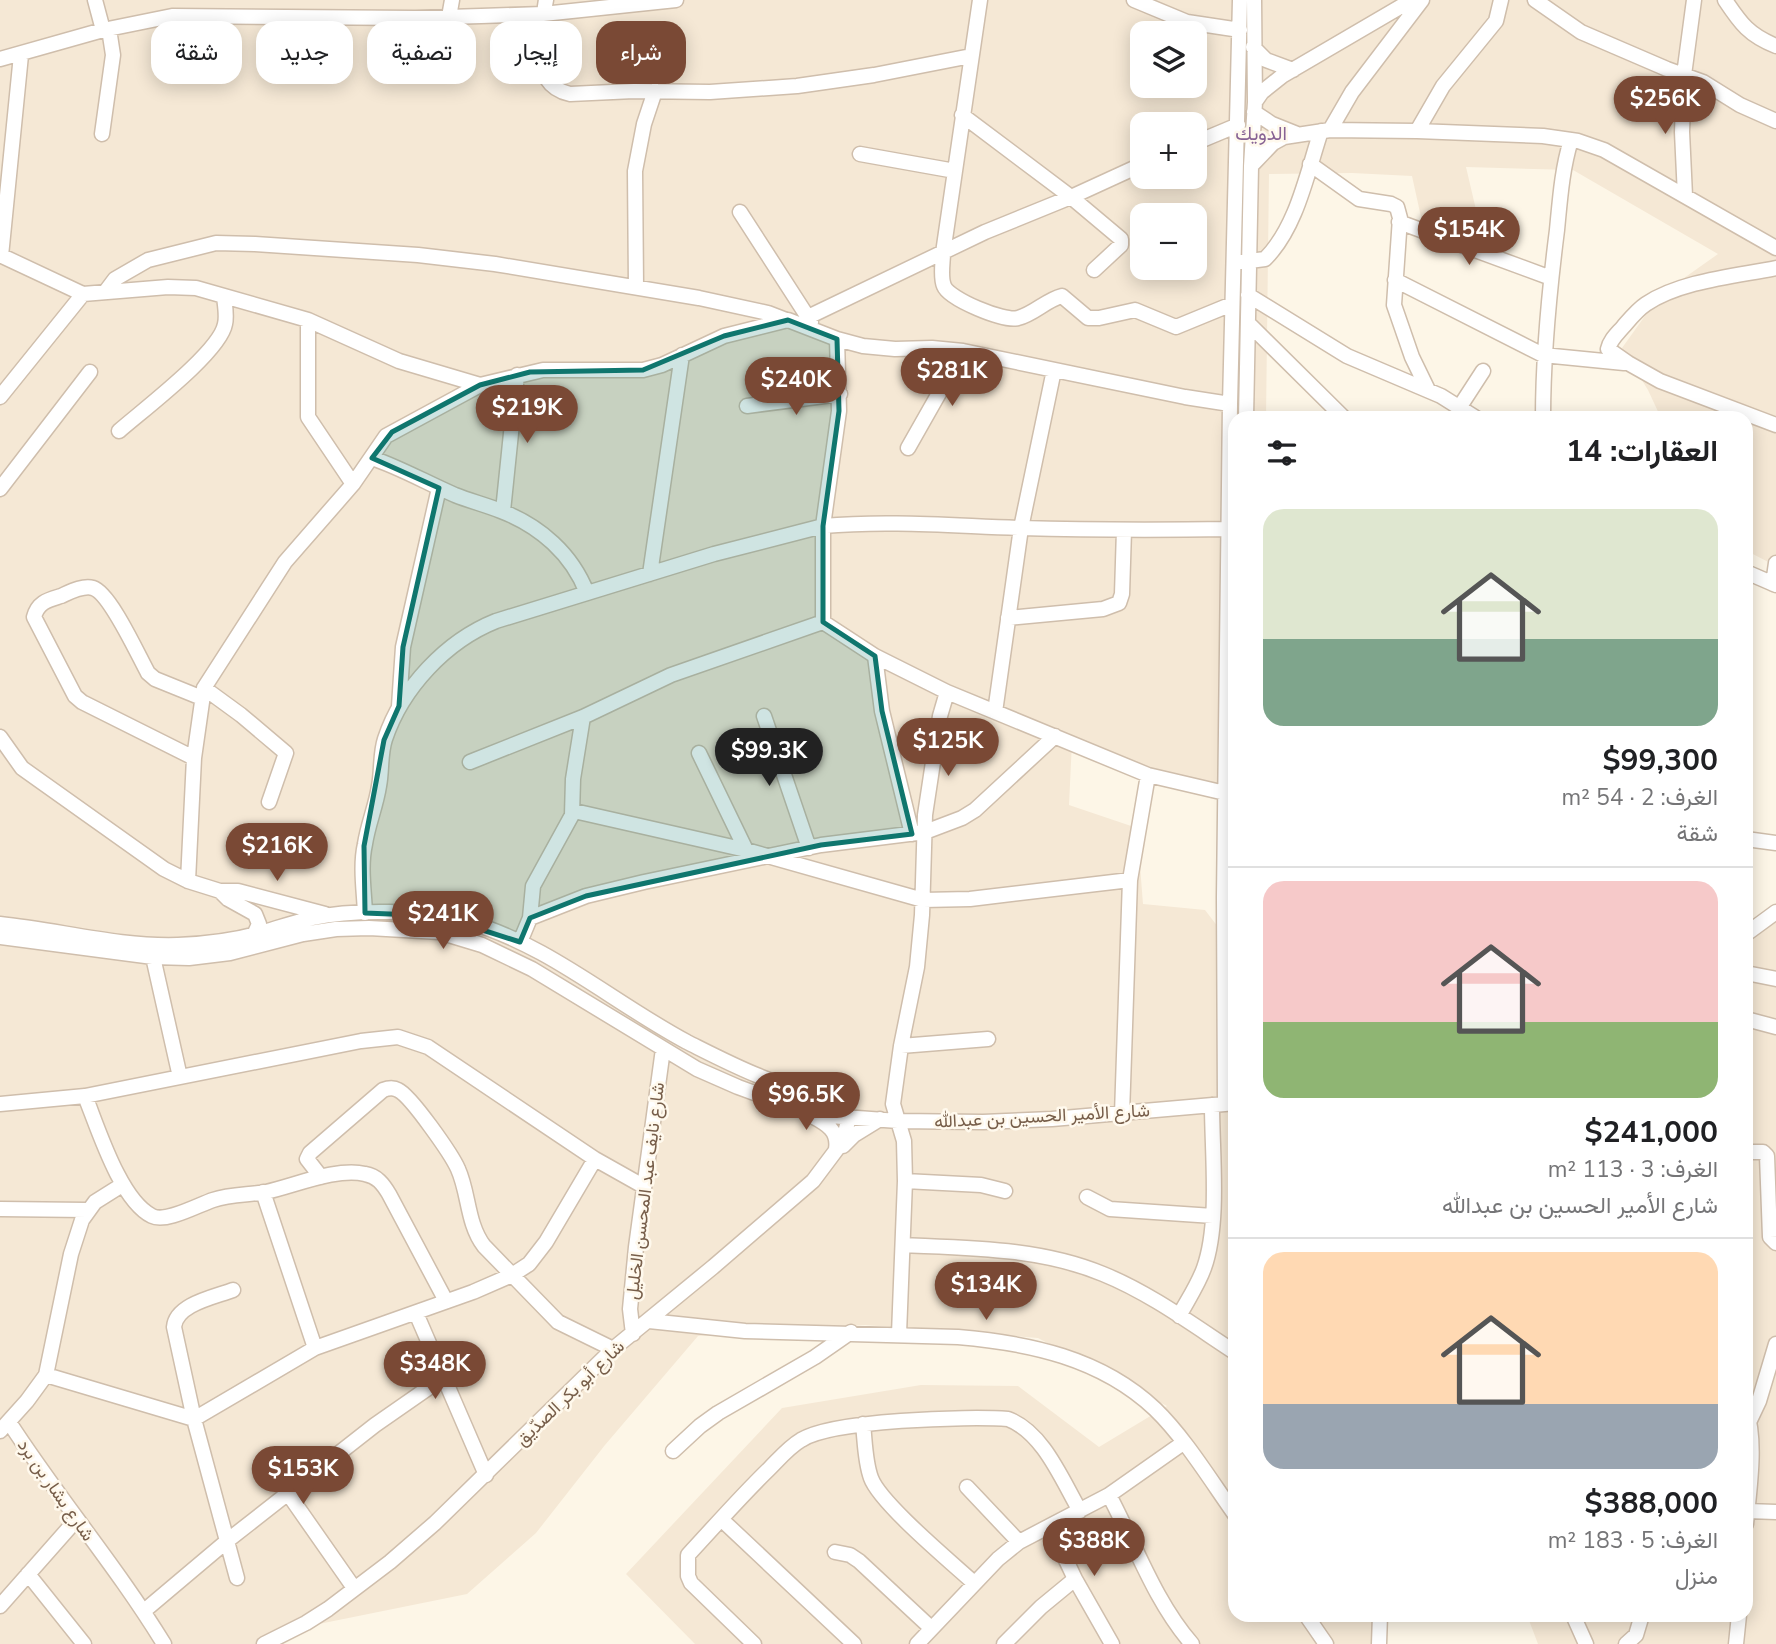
<!DOCTYPE html>
<html lang="ar">
<meta charset="utf-8">
<style>
body{margin:0;font-family:"Nunito Sans",Vazirmatn,sans-serif;background:#f6f6f6;color:#202124;direction:rtl;height:100vh;display:flex;flex-direction:column;font-size:26px;white-space:nowrap}
*{box-sizing:border-box;margin:0}
p{font-size:23px;color:#757577}
.icon{flex:none;width:38px;height:38px;fill:none;stroke:currentColor;stroke-width:2;stroke-linecap:round;stroke-linejoin:round}
.map{position:relative;flex:1;overflow:hidden;direction:ltr}
.side{position:absolute;left:1228px;top:411px;width:525px;height:1211px;display:flex;flex-direction:column;background:#fff;border-radius:21px;box-shadow:0 4px 18px #0003;direction:rtl}
.side>*{flex:none}
.hud{position:absolute;left:21px;top:21px;width:665px;height:63px;direction:rtl;display:flex;gap:14px}
.fabs{position:absolute;left:1130px;top:21px;display:grid;gap:14px}
.fabs a{display:grid;place-items:center;width:77px;height:77px;border-radius:14px;background:#fff;box-shadow:0 4px 18px #0003;font-size:35px}
.price{position:absolute;translate:-50% -60px;padding:0 16px;border-radius:24px;background:#7a4935;color:#fff;font-size:23px;line-height:46px;filter:drop-shadow(0 2px 4px #0008)}
.price::after{content:'';position:absolute;left:50%;top:42px;width:21px;height:16px;margin-left:-10px;background:inherit;clip-path:polygon(0 0,100% 0,50% 100%)}
.price.current{background:#222;color:#fff}
ul{padding:0;list-style:none}
li{display:grid;align-content:center;gap:14px;height:371px;padding:0 35px}
li+li{border-top:2px solid #e0e0e0}
li span{display:grid;place-items:center;height:217px;border-radius:21px;color:#555}
li>.icon{margin-inline-start:auto}
span .icon{width:126px;height:126px;fill:#fffc;stroke-width:1}
li b{font-size:30px}
h2{display:flex;justify-content:space-between;align-items:center;height:84px;padding:0 35px;font-size:30px}
.chip{padding:0 24px;border-radius:21px;background:#fff;box-shadow:0 4px 18px #0003;font-size:24px;line-height:63px}
.chip.current{background:#7a4935;color:#fff}
.map>svg:first-child{display:block}
.residential{fill:#f5e8d5;fill-rule:evenodd}
.lines{fill:none;stroke-linecap:round;stroke-linejoin:round}
.minor-casing{stroke:#cfbeac;stroke-width:17}
.minor{stroke:#fff;stroke-width:14}
.marked{fill:#0f766e;fill-opacity:0.2;stroke:#0f766e;stroke-width:5;stroke-linejoin:round}
.labels{text-anchor:middle;dominant-baseline:central;stroke-width:5;stroke-linejoin:round;paint-order:stroke}
.street-label{font-size:18px;fill:#775e4a;stroke:#fff9ed}
.neighbourhood-label{font-size:19px;fill:#876294;stroke:#fff9ed}
</style>
<div class="map">
<svg width="1776" height="1644" viewBox="0 0 1776 1644">
<rect width="100%" height="100%" fill="#fdf6e7"/>
<path class="residential" d="M0 0H1776V566L1747 551 1746 418H1661L1648 390 1622 348 1660 295 1718 254 1573 170 1466 167 1477 214 1421 217 1412 176 1352 173 1269 174 1266 418H1236L1235 796 1072 741 1069 805 1137 828 1143 904 1205 910 1235 949 1236 1615H1384L1381 1644H695L626 1574 782 1408 921 1385 1018 1386 1099 1447 1167 1406 1038 1338 865 1325 698 1336 605 1445 536 1533 467 1594 304 1627 258 1644H0ZM1143 33H1195V86H1143ZM1143 124H1195V177H1143ZM1143 215H1195V268H1143Z
M1776 918V1644H1538L1527 1615H1746V929Z"/>
<g class="lines">
<g class="minor-casing">
<path id="minor" d="M95 0 103 30
M546 0C543 14 541 68 547 79 552 87 561 92 570 94L634 91 710 92 797 86 874 75 971 56
M980 0 943 253C943 262 940 277 944 286 949 299 1004 322 1018 318 1034 314 1046 300 1062 296L1088 318H1099L1135 310 1176 327 1232 304
M1134 0 1187 22 1240 30
M1535 0 1581 32 1667 69 1703 82 1740 105 1776 121
M1725 0C1741 24 1749 35 1776 46
M449 17 452 0
M1253 47 1266 60 1293 70
M0 59 103 30 172 16 415 18 481 16 543 14 676 0
M1255 102 1262 92 1282 76 1412 0
M1254 112 1272 124 1297 134
M962 115 1071 197 1121 239V245L1094 270
M1330 130 1352 92 1422 0
M1417 131 1443 86 1496 21 1501 0
M102 134 113 55 109 29
M1195 143 1238 125
M860 154 955 171
M1310 164 1359 199 1391 204 1397 207 1400 218 1394 305 1412 357 1428 390
M1251 166 1273 143 1284 137 1330 130 1417 131 1543 136 1578 141 1604 150 1776 248
M1685 196 1682 132 1684 75 1694 0
M740 212 811 322
M1399 222 1551 278
M0 255 83 294 0 397
M1 256 21 55
M1242 262 1265 259C1297 227 1307 173 1321 131
M1776 268C1736 276 1680 281 1646 304 1637 310 1630 319 1623 327 1617 334 1610 340 1608 349L1628 363 1660 381 1776 425
M1395 280 1543 355 1624 363
M636 287 635 171 644 124 655 91
M106 291 115 279 148 260 216 243 255 244 418 255 495 264 699 298 768 313 786 320
M83 294 168 287 196 288 308 320 399 361 480 385 543 370H643L662 365 724 336 788 320 837 339 863 346 895 349 932 348 963 351 1185 397 1230 404
M1248 295 1347 356 1441 396 1476 418
M808 317 985 232 1071 197 1143 164
M308 320V417L353 484
M1248 323 1344 418
M747 406 840 394
M1459 408 1483 371
M1246 418 1251 166 1255 102 1254 0
M1543 418C1543 354 1549 293 1557 230 1560 199 1562 169 1571 140
M119 431C143 410 220 352 225 324 227 316 225 305 224 297
M908 448 963 351
M372 458C401 468 427 483 455 495 470 501 486 505 501 511 540 526 572 554 587 593
M0 489 90 372
M503 511 517 375
M1746 572 1776 585
M650 574 682 355
M1773 584 1776 563
M1008 618 1103 609 1119 603 1122 594 1124 530
M823 622V526C889 520 955 526 1021 528 1091 530 1160 530 1230 529
M823 622 875 656 947 692
M875 656 882 711 912 834
M204 688 285 562 353 484 386 436 480 385
M399 706 403 647 439 488
M995 712 1021 528 1054 370
M764 716 809 848
M0 737 22 768 164 869 188 881 220 891H238L325 914
M699 753 746 850
M194 758 82 702 75 696 34 617C38 602 48 600 61 596 70 592 83 585 93 588 110 593 138 655 148 673L155 679 202 698
M470 762 583 717 671 675 823 622
M574 811 746 850 923 900 970 899 1130 880
M1746 839 1776 843
M188 881 194 758 204 688 241 715 286 753 269 802
M220 891 228 899 255 914 259 924 254 935
M365 913C364 890 360 866 365 844 368 824 376 806 379 786 382 771 380 754 385 739 402 688 446 641 496 621L714 554 823 526 839 411 837 339
M530 918 586 896 644 882 821 845 925 832 962 818 975 810 1055 736
M0 924C59 930 119 947 178 945 204 944 231 941 257 934 275 929 294 922 313 918 353 909 425 910 465 921 548 944 612 1002 687 1042 711 1054 734 1066 759 1076 789 1089 825 1095 849 1117
M1746 934 1776 912
M0 937 153 957 189 958 230 953 303 934 336 929 369 928 439 932 482 945 532 969 697 1069 738 1087 790 1106 830 1116 898 1121 983 1122 1052 1119 1236 1103
M520 942 530 918 533 886 572 815 573 779 583 717
M153 957 180 1077
M1746 973 1776 979
M1746 1019 1776 1027
M901 1046 988 1039
M85 1096C98 1128 120 1200 152 1216 166 1223 198 1205 213 1200 230 1194 248 1195 266 1192 294 1186 337 1167 365 1174 377 1176 383 1184 389 1194L446 1301
M0 1104 85 1096 361 1041 398 1037 428 1047 595 1159 643 1186
M1225 1104 1224 897 1230 404 1240 0
M1122 1114 1130 880 1148 775
M812 1116C827 1124 839 1131 836 1149
M843 1146 854 1135 880 1119
M1746 1152H1763L1767 1156 1770 1237 1776 1243
M321 1177 307 1159 310 1153 383 1090C388 1088 393 1087 398 1090 411 1096 452 1155 458 1169 469 1193 467 1224 484 1246L558 1322 613 1349
M905 1181 981 1185 1005 1191
M263 1192 315 1348
M1087 1197 1110 1209 1213 1216
M0 1209 87 1210
M903 1245C970 1248 1041 1248 1103 1274 1150 1293 1193 1325 1236 1353
M233 1290C215 1297 176 1304 174 1327L194 1419 237 1578
M416 1313 486 1475
M1179 1316C1187 1301 1198 1285 1204 1268 1220 1223 1212 1154 1212 1105
M649 1321 745 1331 958 1337C1029 1343 1101 1358 1155 1409 1185 1438 1211 1481 1236 1516
M633 1334 630 1309 636 1247 663 1049
M899 1334 905 1181 904 1141 893 1104 901 1046 917 967 922 915 925 815 940 716 947 692 1148 775 1225 793
M46 1375 194 1419 315 1348 473 1292 512 1275 529 1264 546 1242 595 1159
M1746 1410C1757 1441 1749 1491 1746 1524
M1750 1420 1759 1401 1776 1344
M9 1422C58 1498 117 1567 164 1644
M863 1424C865 1442 865 1462 871 1478 880 1503 951 1562 974 1583
M0 1431 27 1401 46 1375 71 1254 82 1220 95 1202 122 1185
M673 1451 700 1426 718 1413 815 1357 851 1332
M967 1487 1019 1542
M289 1495 354 1588
M1109 1495C1135 1544 1155 1602 1192 1644
M1748 1511 1776 1512
M721 1519 854 1644
M1050 1526 1075 1579 1112 1644
M835 1552 850 1555 859 1561 931 1628
M28 1574 84 1644
M0 1606 76 1520
M144 1611 227 1541 375 1425 444 1377
M1306 1615 1326 1644
M1573 1615 1586 1644
M264 1644 306 1623 328 1609 390 1562 435 1523 613 1349 713 1267 813 1181 843 1141 849 1117
M754 1644 691 1583 688 1576V1555C715 1526 741 1496 769 1469 779 1459 789 1447 801 1440 832 1420 968 1416 1008 1419 1043 1432 1062 1480 1080 1511
M917 1644 998 1559 1019 1542 1109 1495 1183 1443
M1004 1644 1041 1607 1075 1579
M1379 1644 1380 1615
M1626 1644 1636 1635 1642 1615
M1736 1644 1739 1615"/>
</g>
<use href="#minor" class="minor"/>
</g>
<path class="marked" d="M788 320 837 339 839 411 823 526V622L875 656 882 711 912 834 821 845 586 896 530 918 520 942 439 916 365 913 364 846 384 740 399 706 403 647 439 488 372 458 392 432 480 385 530 372 643 370 724 336Z"/>
<g class="labels">
<g class="street-label">
<text transform="translate(1042 1116) rotate(-3)">شارع الأمير الحسين بن عبدالله</text>
<text transform="translate(645 1191) rotate(-83)">شارع نايف عبد المحسن الخليل</text>
<text transform="translate(570 1393) rotate(-44)">شارع أبو بكر الصدّيق</text>
<text transform="translate(56 1490) rotate(55)">شارع بشار بن برد</text>
</g>
<g class="neighbourhood-label">
<text x="1261" y="134">الدويك</text>
</g>
</g>
</svg>
<div class="fabs">
<a><svg class="icon" aria-label="layers" viewBox="0 0 24 24"><path d="M12 4l9 5-9 5-9-5zM3 14l9 5 9-5"/></svg></a>
<a>+</a>
<a>−</a>
</div>
<b class="price" style="left:1665px;top:136px">$256K</b>
<b class="price" style="left:1469px;top:267px">$154K</b>
<b class="price" style="left:952px;top:408px">$281K</b>
<b class="price" style="left:796px;top:417px">$240K</b>
<b class="price" style="left:527px;top:445px">$219K</b>
<b class="price" style="left:948px;top:778px">$125K</b>
<b class="price current" style="left:769px;top:788px">$99.3K</b>
<b class="price" style="left:277px;top:883px">$216K</b>
<b class="price" style="left:443px;top:951px">$241K</b>
<b class="price" style="left:806px;top:1132px">$96.5K</b>
<b class="price" style="left:986px;top:1322px">$134K</b>
<b class="price" style="left:435px;top:1401px">$348K</b>
<b class="price" style="left:303px;top:1506px">$153K</b>
<b class="price" style="left:1094px;top:1578px">$388K</b>
<div class="hud">
<a class="chip current">شراء</a>
<a class="chip">إيجار</a>
<a class="chip">تصفية</a>
<a class="chip">جديد</a>
<a class="chip">شقة</a>
</div>
<section class="side">
<h2>العقارات: 14<svg class="icon" aria-label="filters" viewBox="0 0 24 24"><path d="M4 7h16M4 17h16"/><circle cx="9" cy="7" r="2"/><circle cx="15" cy="17" r="2"/></svg></h2>
<ul>
<li><span style="background:linear-gradient(#dfe7d0 60%,#7fa58c 0)"><svg class="icon" aria-label="home" viewBox="0 0 24 24"><path d="M3 11l9-7 9 7M6 9v11h12V9"/></svg></span><div><b>$99,300</b><p>الغرف: 2 · 54 m²</p><p>شقة</p></div></li>
<li><span style="background:linear-gradient(#f6c9c9 65%,#8fb573 0)"><svg class="icon" aria-label="home" viewBox="0 0 24 24"><path d="M3 11l9-7 9 7M6 9v11h12V9"/></svg></span><div><b>$241,000</b><p>الغرف: 3 · 113 m²</p><p>شارع الأمير الحسين بن عبدالله</p></div></li>
<li><span style="background:linear-gradient(#ffd9b3 70%,#9aa5b1 0)"><svg class="icon" aria-label="home" viewBox="0 0 24 24"><path d="M3 11l9-7 9 7M6 9v11h12V9"/></svg></span><div><b>$388,000</b><p>الغرف: 5 · 183 m²</p><p>منزل</p></div></li>
</ul>
</section>
</div>
